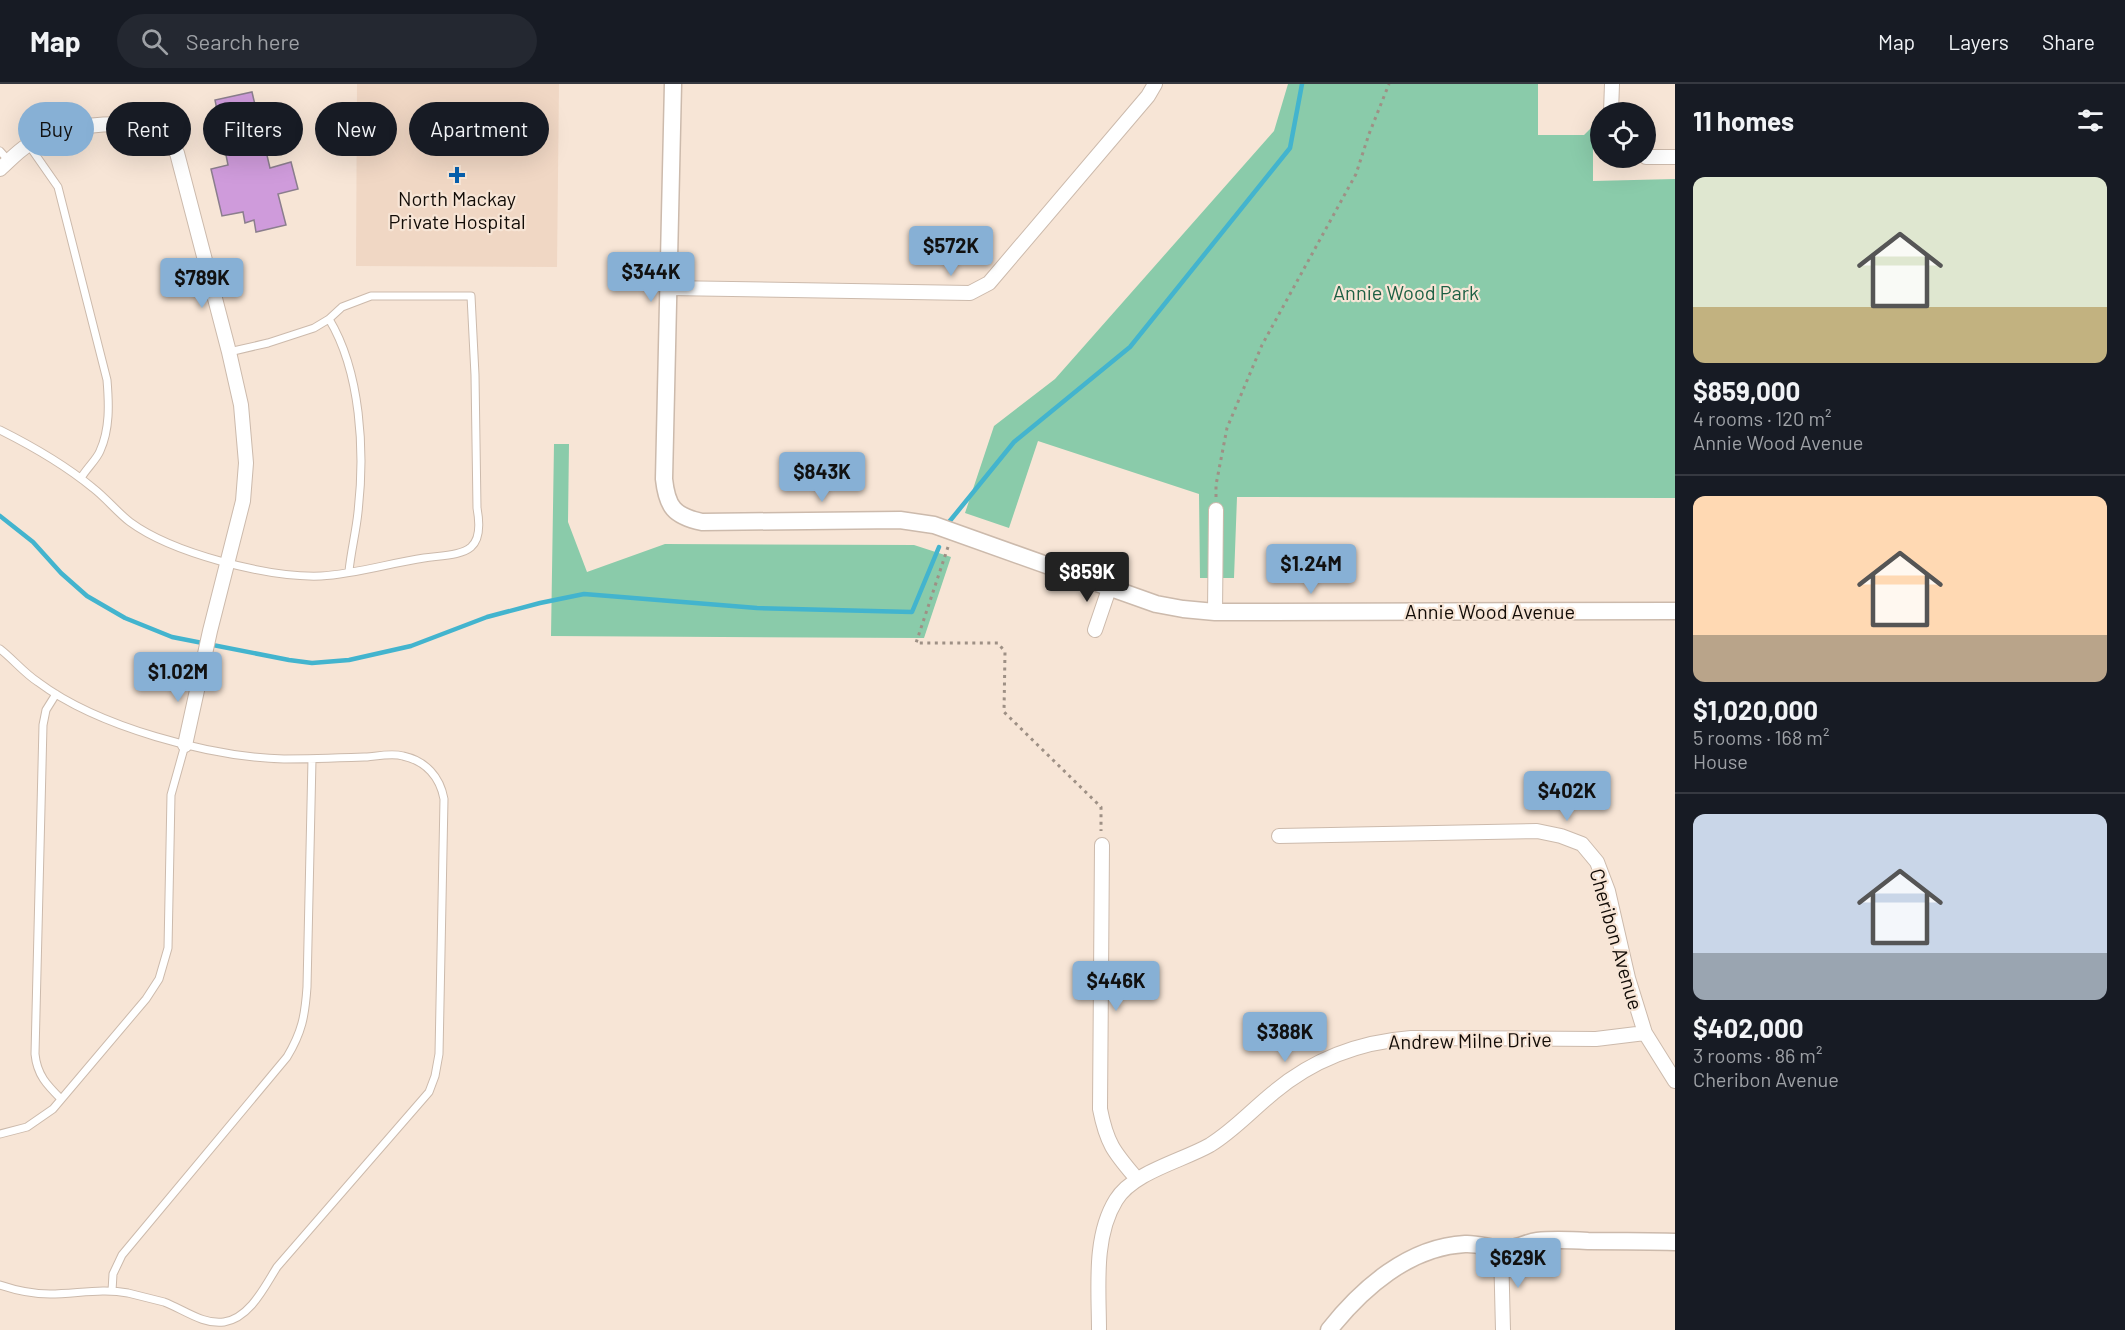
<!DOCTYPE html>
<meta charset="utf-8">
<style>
body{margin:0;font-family:Barlow,sans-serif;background:#242831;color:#f1f3f6;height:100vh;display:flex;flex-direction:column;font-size:22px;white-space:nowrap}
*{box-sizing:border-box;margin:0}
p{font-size:20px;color:#9ea1a6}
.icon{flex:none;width:33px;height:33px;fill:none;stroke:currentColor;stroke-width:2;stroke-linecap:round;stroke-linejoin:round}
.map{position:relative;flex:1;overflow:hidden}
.panel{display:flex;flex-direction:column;background:#171b24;width:450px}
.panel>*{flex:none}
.guide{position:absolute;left:18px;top:18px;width:570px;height:54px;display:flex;gap:12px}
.buttons{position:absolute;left:1590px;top:18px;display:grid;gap:12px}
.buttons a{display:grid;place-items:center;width:66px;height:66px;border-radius:50%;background:#171b24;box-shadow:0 6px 24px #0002;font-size:30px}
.price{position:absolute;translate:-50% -51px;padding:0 14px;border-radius:6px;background:#87b0d5;color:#111;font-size:20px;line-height:39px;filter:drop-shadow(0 2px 3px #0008)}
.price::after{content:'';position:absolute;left:50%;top:36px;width:18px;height:14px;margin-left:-9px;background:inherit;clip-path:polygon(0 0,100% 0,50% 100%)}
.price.active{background:#222;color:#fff}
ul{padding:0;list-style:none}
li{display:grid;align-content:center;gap:12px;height:318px;padding:0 18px}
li+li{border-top:2px solid #363941}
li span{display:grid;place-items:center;height:186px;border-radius:12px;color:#555}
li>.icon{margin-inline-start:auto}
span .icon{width:108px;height:108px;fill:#fffc;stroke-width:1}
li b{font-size:26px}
h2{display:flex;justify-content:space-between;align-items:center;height:72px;padding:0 18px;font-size:26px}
.chip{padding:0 21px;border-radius:27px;background:#171b24;box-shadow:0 6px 24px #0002;font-size:21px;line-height:54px}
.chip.active{background:#87b0d5;color:#111}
header{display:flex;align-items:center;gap:36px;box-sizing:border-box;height:84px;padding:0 30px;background:#171b24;border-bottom:2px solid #363941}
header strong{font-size:28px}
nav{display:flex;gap:33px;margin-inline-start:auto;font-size:21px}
.search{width:420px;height:54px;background:#242831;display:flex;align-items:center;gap:15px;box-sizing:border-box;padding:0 21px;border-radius:33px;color:#9ea1a6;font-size:22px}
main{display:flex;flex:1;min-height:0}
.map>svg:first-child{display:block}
.built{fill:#f0d7c4}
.green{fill:#8acbaa}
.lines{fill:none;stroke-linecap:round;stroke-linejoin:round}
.stream{stroke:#43b4ce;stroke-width:4.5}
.building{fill:#cf9bdb;stroke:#8b7e8d;stroke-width:1.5}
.service-casing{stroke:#ccbaac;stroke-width:9}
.minor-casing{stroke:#ccbaac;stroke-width:16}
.tertiary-casing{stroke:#ccbaac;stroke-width:19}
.path{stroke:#9e9085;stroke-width:3;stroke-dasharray:3 4.5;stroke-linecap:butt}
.service{stroke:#fff;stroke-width:7}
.minor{stroke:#fff;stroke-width:14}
.tertiary{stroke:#fff;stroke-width:16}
.poi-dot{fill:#065fad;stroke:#f7e5d6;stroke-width:2}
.labels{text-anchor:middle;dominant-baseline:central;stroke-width:4.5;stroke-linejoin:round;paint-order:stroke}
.poi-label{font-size:20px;fill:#120c07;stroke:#f7e5d6}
.park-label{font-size:20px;fill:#1c5f43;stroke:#f7e5d6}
.street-label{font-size:20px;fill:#120c07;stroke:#f7e5d6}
</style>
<header>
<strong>Map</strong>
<div class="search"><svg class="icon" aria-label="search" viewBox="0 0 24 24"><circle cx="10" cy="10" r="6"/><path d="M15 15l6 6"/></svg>Search here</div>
<nav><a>Map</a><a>Layers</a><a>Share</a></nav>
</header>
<main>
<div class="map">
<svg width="1675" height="1246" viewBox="0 0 1675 1246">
<rect width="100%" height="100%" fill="#f7e5d6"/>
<path class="built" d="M357 0H559L557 183 356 182Z"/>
<path class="green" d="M1288 0H1538V51H1584L1593 42V97L1675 95V414L1237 413 1234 494H1200L1199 410 1038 357 1009 444 965 429 994 342 1055 295 1274 47Z
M554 360H569L568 438 587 488 665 460 914 461 951 473 924 554 551 552Z"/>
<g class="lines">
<path class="stream" d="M0 432 33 458 61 489 87 512 125 534 172 553 289 576 312 579 349 576 411 562 487 533 540 519 584 510 757 524 912 528 939 463
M949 438 1014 358 1130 263 1290 64 1302 0"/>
</g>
<path class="building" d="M252 8 270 84 291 78 298 105 278 110 286 141 256 148 254 136 245 139 243 128 222 132 211 85 228 81 215 16Z"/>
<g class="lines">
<g class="service-casing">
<path id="service" d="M28 60 58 103 107 296C109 320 110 345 100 367 97 375 86 385 81 394
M0 67 9 77
M329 235C361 288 365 368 358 428 356 448 351 467 349 487
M0 346C32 362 65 381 93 404 106 414 117 428 130 438 172 469 268 494 321 492 356 490 390 479 424 474 462 469 486 472 477 424L475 291 471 212H371L342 223 329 235 314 244 268 259 229 268
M0 565C13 575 24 589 38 598 98 643 210 673 284 675 312 675 339 674 367 673 378 672 392 669 403 672 426 677 440 693 444 715L439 970 435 992 429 1008 277 1183C265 1202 250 1234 224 1238 203 1241 183 1225 164 1218 152 1215 140 1212 128 1209 102 1204 76 1210 50 1210 34 1210 15 1206 0 1201
M56 610 46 626 43 641 35 970C37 991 47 1001 61 1015
M0 1050 27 1043 53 1025 146 915 159 895 168 864 171 711 185 661
M112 1207 113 1190 122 1171 287 973C302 948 305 932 307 903L312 675"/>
</g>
<g class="minor-casing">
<path id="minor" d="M1611 28 1612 0
M1646 73H1675
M0 85C9 77 18 67 28 61 58 41 126 33 159 49 166 52 172 63 177 69L229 268 241 321 246 379 243 417 210 547 185 661
M668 204 970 209 989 199 1148 12 1155 0
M1215 528 1216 426
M1095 546 1110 502
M1279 752 1537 747 1561 752 1582 760 1597 778 1608 807 1628 894 1645 949 1675 997
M1102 761 1100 1025C1107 1061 1115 1069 1137 1095
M1501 1165 1503 1246
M1099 1246C1099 1205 1093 1153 1116 1116 1133 1088 1182 1077 1210 1061 1233 1047 1252 1026 1273 1009 1313 975 1359 958 1411 954L1596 955 1645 949"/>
</g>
<g class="tertiary-casing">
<path id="tertiary" d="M673 0 664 395C667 423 674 432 702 438L900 436 934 441 1156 520 1183 525 1215 528 1675 527
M1329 1246C1362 1204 1409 1163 1465 1160 1481 1159 1495 1167 1511 1164 1520 1163 1528 1158 1537 1157 1554 1155 1571 1156 1588 1157 1617 1157 1646 1157 1675 1158"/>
</g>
<path class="path" d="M1216 413V401L1227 344 1262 261 1356 90 1369 50 1389 0
M948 463 916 559H998L1005 568 1004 628 1101 723V747"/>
<use href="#service" class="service"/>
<use href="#minor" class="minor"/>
<use href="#tertiary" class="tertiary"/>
</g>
<path class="poi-dot" d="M454 82h6v6h6v6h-6v6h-6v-6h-6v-6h6z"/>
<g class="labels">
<g class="poi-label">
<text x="457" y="114">North Mackay<tspan x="457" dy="23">Private Hospital</tspan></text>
</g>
<g class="park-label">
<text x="1406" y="208">Annie Wood Park</text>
</g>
<g class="street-label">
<text x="1490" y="527">Annie Wood Avenue</text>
<text transform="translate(1617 855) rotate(74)">Cheribon Avenue</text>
<text transform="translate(1470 956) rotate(-1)">Andrew Milne Drive</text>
</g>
</g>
</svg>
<div class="buttons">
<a><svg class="icon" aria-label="locate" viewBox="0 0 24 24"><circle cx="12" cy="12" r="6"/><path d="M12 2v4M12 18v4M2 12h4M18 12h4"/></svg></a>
</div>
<b class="price" style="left:951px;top:193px">$572K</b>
<b class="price" style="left:651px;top:219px">$344K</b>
<b class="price" style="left:202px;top:225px">$789K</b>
<b class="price" style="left:822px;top:419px">$843K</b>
<b class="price" style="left:1311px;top:511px">$1.24M</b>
<b class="price active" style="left:1087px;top:519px">$859K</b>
<b class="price" style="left:178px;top:619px">$1.02M</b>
<b class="price" style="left:1567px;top:738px">$402K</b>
<b class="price" style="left:1116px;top:928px">$446K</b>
<b class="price" style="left:1285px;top:979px">$388K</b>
<b class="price" style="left:1518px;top:1205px">$629K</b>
<div class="guide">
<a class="chip active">Buy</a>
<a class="chip">Rent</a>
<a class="chip">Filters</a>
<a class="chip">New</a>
<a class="chip">Apartment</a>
</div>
</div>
<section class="panel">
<h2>11 homes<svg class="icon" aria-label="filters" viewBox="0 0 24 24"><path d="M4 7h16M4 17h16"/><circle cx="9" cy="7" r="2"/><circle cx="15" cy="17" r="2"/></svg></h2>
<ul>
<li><span style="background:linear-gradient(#dfe7d0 70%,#c2b280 0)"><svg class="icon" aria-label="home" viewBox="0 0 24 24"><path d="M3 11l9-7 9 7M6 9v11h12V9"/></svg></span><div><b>$859,000</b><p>4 rooms · 120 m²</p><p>Annie Wood Avenue</p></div></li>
<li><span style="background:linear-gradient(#ffd9b3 75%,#b9a48a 0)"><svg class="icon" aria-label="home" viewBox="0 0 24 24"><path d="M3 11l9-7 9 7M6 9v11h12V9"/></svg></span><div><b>$1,020,000</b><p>5 rooms · 168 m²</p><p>House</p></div></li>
<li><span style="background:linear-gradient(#c9d6e8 75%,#9aa5b1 0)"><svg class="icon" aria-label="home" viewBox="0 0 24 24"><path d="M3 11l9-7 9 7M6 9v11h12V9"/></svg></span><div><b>$402,000</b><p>3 rooms · 86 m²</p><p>Cheribon Avenue</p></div></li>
</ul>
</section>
</main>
